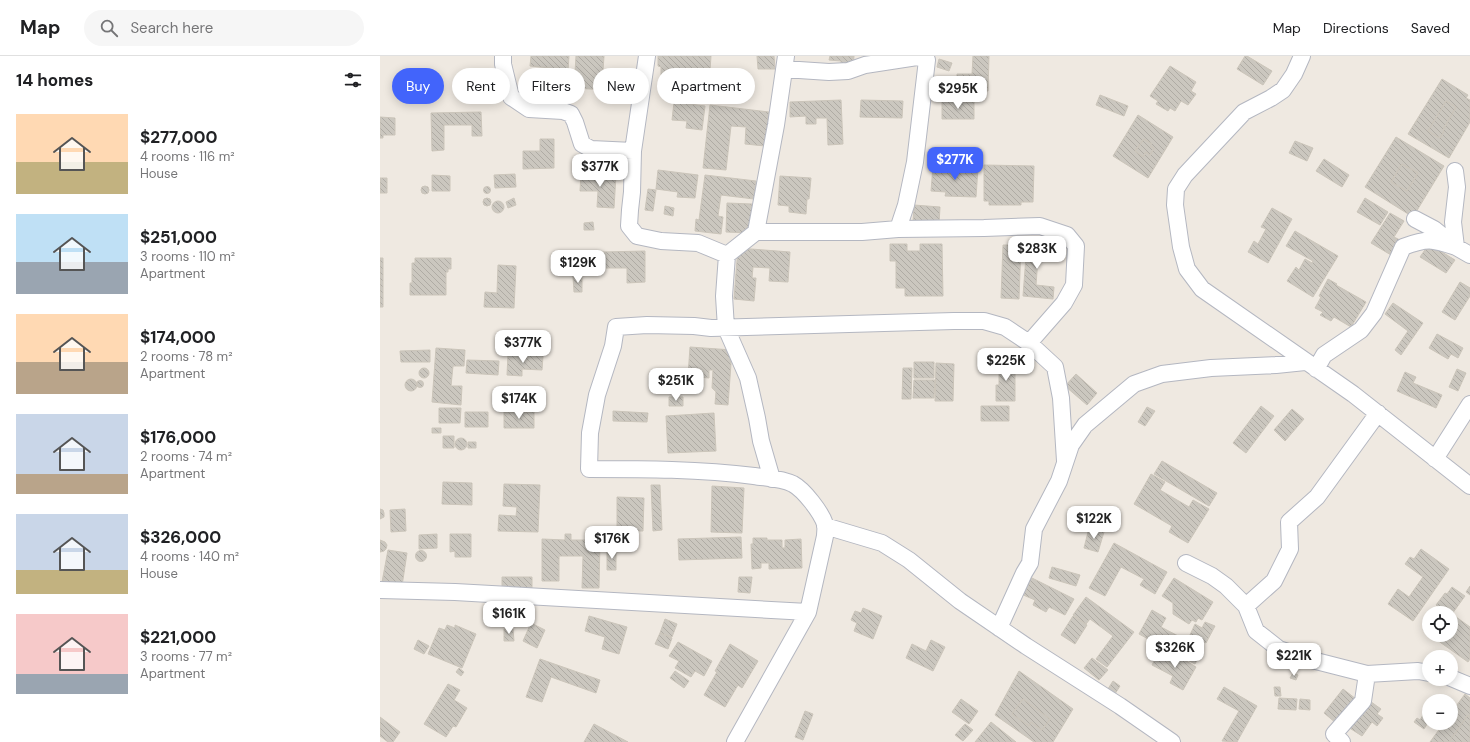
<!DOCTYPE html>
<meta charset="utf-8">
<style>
body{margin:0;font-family:"DM Sans",sans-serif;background:#f6f6f6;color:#202124;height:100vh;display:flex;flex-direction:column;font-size:15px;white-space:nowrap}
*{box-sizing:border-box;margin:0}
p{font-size:13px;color:#757577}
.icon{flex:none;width:22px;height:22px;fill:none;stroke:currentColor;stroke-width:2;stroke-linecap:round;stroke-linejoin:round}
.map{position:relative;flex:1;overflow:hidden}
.panel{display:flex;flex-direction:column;background:#fff;width:380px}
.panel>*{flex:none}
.banner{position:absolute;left:12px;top:12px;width:380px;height:36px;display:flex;gap:8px}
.tools{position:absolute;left:1042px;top:550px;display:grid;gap:8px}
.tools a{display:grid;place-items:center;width:36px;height:36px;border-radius:50%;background:#fff;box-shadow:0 2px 10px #0003;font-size:20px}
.price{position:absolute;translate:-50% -34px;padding:0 9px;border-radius:8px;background:#fff;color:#222;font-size:13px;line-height:26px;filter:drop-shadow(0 1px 2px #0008)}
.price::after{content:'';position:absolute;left:50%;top:24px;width:12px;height:9px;margin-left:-6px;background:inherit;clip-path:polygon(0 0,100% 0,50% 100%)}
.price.active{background:#4264fb;color:#fff}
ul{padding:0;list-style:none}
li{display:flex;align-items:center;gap:12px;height:100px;padding:0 16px}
li span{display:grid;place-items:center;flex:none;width:112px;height:80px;border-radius:0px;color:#555}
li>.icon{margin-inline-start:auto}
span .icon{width:48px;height:48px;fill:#fffc;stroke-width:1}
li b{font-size:17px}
h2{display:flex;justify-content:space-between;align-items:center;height:48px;padding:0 16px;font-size:17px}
.tag{padding:0 14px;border-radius:18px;background:#fff;box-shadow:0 2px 10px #0003;font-size:14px;line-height:36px}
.tag.active{background:#4264fb;color:#fff}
header{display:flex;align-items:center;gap:24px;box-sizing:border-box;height:56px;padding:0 20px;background:#fff;border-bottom:1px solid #e0e0e0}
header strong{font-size:19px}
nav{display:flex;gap:22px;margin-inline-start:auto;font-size:14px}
.search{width:280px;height:36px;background:#f6f6f6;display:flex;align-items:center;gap:10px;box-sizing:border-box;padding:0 14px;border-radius:22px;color:#757577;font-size:15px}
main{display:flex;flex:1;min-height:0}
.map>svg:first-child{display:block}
.building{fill:url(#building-back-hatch);stroke:#cbc5ba;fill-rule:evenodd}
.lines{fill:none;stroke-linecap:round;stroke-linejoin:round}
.minor-casing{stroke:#b4b7c1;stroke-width:18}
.minor{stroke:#fff;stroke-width:16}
</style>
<header>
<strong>Map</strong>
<div class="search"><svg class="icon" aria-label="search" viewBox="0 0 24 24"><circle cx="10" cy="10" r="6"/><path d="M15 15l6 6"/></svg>Search here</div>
<nav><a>Map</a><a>Directions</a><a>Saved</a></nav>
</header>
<main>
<section class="panel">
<h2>14 homes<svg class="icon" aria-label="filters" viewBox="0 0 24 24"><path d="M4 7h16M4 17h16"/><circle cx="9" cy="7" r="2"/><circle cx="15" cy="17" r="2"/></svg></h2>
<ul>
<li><span style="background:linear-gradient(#ffd9b3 60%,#c2b280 0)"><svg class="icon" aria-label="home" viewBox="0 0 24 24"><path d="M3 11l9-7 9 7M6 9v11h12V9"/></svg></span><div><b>$277,000</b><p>4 rooms · 116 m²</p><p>House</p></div></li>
<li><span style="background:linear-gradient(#bfe0f5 60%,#9aa5b1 0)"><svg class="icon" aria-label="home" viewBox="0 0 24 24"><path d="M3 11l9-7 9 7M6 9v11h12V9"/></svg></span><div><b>$251,000</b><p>3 rooms · 110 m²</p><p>Apartment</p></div></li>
<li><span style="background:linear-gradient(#ffd9b3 60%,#b9a48a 0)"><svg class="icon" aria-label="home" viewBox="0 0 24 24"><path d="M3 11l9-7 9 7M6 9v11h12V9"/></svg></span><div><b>$174,000</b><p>2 rooms · 78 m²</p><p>Apartment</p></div></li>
<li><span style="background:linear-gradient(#c9d6e8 75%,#b9a48a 0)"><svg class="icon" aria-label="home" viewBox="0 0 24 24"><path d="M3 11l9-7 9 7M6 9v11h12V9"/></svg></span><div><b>$176,000</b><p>2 rooms · 74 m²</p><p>Apartment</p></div></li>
<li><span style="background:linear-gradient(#c9d6e8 70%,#c2b280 0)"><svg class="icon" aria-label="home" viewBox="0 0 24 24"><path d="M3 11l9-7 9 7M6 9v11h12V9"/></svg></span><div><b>$326,000</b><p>4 rooms · 140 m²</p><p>House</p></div></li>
<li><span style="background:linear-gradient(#f6c9c9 75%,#9aa5b1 0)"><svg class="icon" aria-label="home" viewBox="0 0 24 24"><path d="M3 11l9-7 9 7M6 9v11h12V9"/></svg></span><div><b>$221,000</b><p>3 rooms · 77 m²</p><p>Apartment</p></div></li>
</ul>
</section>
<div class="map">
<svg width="1090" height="686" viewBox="0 0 1090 686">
<defs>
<pattern id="building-back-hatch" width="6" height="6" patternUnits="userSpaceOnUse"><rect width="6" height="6" fill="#cbc7bf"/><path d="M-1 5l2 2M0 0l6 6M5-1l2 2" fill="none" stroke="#afaba4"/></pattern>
</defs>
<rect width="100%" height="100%" fill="#efe9e1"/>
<path class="building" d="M151 0H189L187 30 169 29 170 12 150 10Z
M196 0H224L223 15H227V34L194 32Z
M278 0H331L329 29 282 25 283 19H281V11L278 10Z
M377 0H394L395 13H378Z
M450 0H474L473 12 461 11V5L449 4Z
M593 0H609L608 35 577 34V18H592Z
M865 0H867L892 15 883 29 857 13Z
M559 3 572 7 569 15 557 11Z
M790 10 816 26 811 35 816 38 808 49 801 45 795 55 790 52 788 55 776 48 778 45 770 40Z
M1062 23 1088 39 1086 42 1090 44V66L1069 102 1028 78ZM1066 45 1076 51 1063 74 1064 75 1060 82 1048 75Z
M720 39 748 50 744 60 716 49Z
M461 44 463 88 448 89 447 62H436V68H426V60L410 61V46Z
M481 44 523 45 522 62 480 61Z
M562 45 594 46V63H562Z
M1066 45 1076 51 1063 74 1064 75 1060 82 1048 75Z
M294 46 325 50 322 74 306 72 307 65 292 64Z
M330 49 389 56 385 90 365 88 366 71 351 70 346 114 323 112Z
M101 56 102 80H92V69H64V94L52 95 51 57Z
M758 59 793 81 768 122 733 100ZM764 83 772 88 770 90 774 92 770 99 766 96 763 101 755 95Z
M0 61 15 62V79H3V82H0Z
M1016 81 1064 110 1033 161 985 131ZM1022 108 1038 117 1027 135 1011 126Z
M160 83H174V112L143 113V95H160Z
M764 83 772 88 770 90 774 92 770 99 766 96 763 101 755 95Z
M915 85 933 92 927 105 909 97Z
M944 103 969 119 962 131 936 115Z
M1022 108 1038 117 1027 135 1011 126Z
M604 109 654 110 653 146H641V149H609V145H604Z
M553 110 598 112 596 141 565 140 566 136 551 135Z
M278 114 318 119 315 142 297 141 298 136 276 133Z
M201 117 236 119 234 152 217 151 218 135H200Z
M135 118 136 131 115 132 114 119Z
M52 119 70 120V135H52Z
M325 119 376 125 374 143 341 139 338 160 343 161 341 178 315 175 316 163 319 164Z
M400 120 431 122 429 143H427L426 158 409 156V150L398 149Z
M0 122H7V137H0Z
M41 134a4 4 0 1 1 8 0a4 4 0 1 1-8 0Z
M103.5 134a3.5 3.5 0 1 1 7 0a3.5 3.5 0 1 1-7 0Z
M268 133 276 134 273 155 265 154Z
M134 142 136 149 128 152 126 146Z
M985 142 1008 156 1000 169 977 156Z
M103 146a4 4 0 1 1 8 0a4 4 0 1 1-8 0Z
M112 151a6 6 0 1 1 12 0a6 6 0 1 1-12 0Z
M347 147 372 148 371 177 346 176Z
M534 149 560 151 559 168 533 166Z
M285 150 294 152 293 160 284 158Z
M892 152 912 163 888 207 868 196 874 185 878 188 886 173 881 171Z
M1010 157 1024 165 1014 181 1020 184 1011 199 991 187Z
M213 166 214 174H204V167Z
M915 175 958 200 933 241 907 225 916 211 919 214 925 203 932 207 933 205 906 190Z
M647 187 678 190 676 203 658 202 656 229 674 231 673 243 643 240Z
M510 188H527V195H540V188H562L563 240H525V232H516V205H510Z
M1049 188 1075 204 1066 217 1040 201Z
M623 189H641L639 243 621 242Z
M358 192 410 196 408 226 389 225 390 212 373 211 372 222H376L374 245 354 243Z
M265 195V226L247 227V212H224L223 196Z
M190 196H202V212H190Z
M0 202H3V251H0Z
M35 202H71V213H68V216H66V239H30V227H32V207H35Z
M118 209 136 210 134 252 104 251 105 236 117 237Z
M193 220H202V236H194Z
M948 223 957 228 956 229 986 246 971 271 954 261 951 265 940 259 943 256 935 252 941 241 939 240Z
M1080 226 1090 232V240L1075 264 1062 256Z
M1013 247 1043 267 1021 299 1015 294 1028 275 1005 258Z
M1057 278 1083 292 1078 302 1071 298 1068 303 1049 292Z
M310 291 352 294 348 349 335 348 336 336 332 332 333 314H329V322L308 320Z
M56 292 85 294 84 310H73L71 330H82L81 349 52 346Z
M50 294V306H21L20 295Z
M128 298 163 300 162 314 142 313V320L127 319Z
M87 304 119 305 118 319 86 317Z
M534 306H554V322H534Z
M619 306H635V345H616V329H619Z
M556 307 574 308 573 345H555Z
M523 312H532L531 343H522Z
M39 317a5 5 0 1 1 10 0a5 5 0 1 1-10 0Z
M1077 313 1086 317 1078 335 1069 331Z
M1025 316 1036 321 1033 327 1062 339 1056 352 1017 335Z
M696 318 717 337 707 349 685 330Z
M25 329a6 6 0 1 1 12 0a6 6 0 1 1-12 0Z
M534 324H555L554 342H533Z
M36.5 328a3.5 3.5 0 1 1 7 0a3.5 3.5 0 1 1-7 0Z
M289 341H303V350H289Z
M601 350H629V365H601Z
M881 350 894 360 866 397 853 387Z
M767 351 775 355 765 370 758 366Z
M59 352H81L80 367H59Z
M912 353 924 363 905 385 894 374Z
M233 355 268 357 267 366 233 365Z
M85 356H108V371H85Z
M124 356H154V372H124Z
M334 357 336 395 288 397 286 360Z
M52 372H61V377H52Z
M63 380H74V392H63Z
M75 388a6 6 0 1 1 12 0a6 6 0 1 1-12 0Z
M88 386H96V392H88Z
M782 405 837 437 829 450 774 418Z
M771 418 785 426 780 434 809 451 813 444 829 453 808 487 789 476 792 470 754 448Z
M63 426 92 427V449L62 448Z
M124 428 160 429 158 476 118 475 119 459 136 460 137 451 123 450Z
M271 429H280L282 474 273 475Z
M332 430 364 432 362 477 331 476Z
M237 441 264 442 263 475H237Z
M0 453 3 454 4 457V461L0 463Z
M25 453 26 475 11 476 10 454Z
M709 472 724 476 718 496 704 492Z
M57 478V492L39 493V479Z
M70 478H91V501H75V495L70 496Z
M185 478H191V484H220L219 532H202L203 500H179V525H162V483L185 484Z
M361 481 362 502 299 504 298 483Z
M373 482H387V484H402V492H405V484L421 483 422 512 389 513V507H381V512L372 513 371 488H373Z
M0 484 5 486 7 489 6 493 4 495 0 496Z
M734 487 787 516 775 538 760 529 764 523 741 511 725 540 709 532Z
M227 493H236V514H227Z
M1041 493 1069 513 1033 565 1008 548 1018 533 1029 541 1043 521 1025 508 1030 501 1034 503Z
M8 494 27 497 22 530 2 526Z
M35.5 500a5.5 5.5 0 1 1 11 0a5.5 5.5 0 1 1-11 0Z
M672 511 700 519 696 530 669 522Z
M122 521H152V539H122Z
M359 521H372L370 537 358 536Z
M650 521 694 543 685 559 669 551 666 556 653 549 655 544 641 538Z
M794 522 833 546 822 564 818 562 816 566 812 564 809 568 793 558V547L782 540Z
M1090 530V539L1086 536Z
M1072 531 1085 540 1072 558 1090 571V603L1088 606 1050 579H1071V557H1055L1059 552 1056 549 1065 537 1067 538Z
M706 541 754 576 727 611 716 603 733 580 710 563 706 568 693 559Z
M483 552 502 560 493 583 474 575 477 567 471 564 475 555 481 557Z
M772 554 786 562 781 571 823 593 815 608 759 578Z
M209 560 247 571 239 598 222 593 225 581 205 575Z
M693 560 707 569 695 588 681 579Z
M285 563 297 568 292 581 280 577Z
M1049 565V578L1043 574Z
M825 566 835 570 826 587 810 579 815 568 822 572Z
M151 567 165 574 157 592 143 585Z
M67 569 75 572V569L96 578 82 612 48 598 59 572 65 574Z
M124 573H133L134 585H124Z
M280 577 292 582 288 593 275 588Z
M38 584 49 590 44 598 34 593Z
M551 584 565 591 553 615 526 602 532 588 546 595Z
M298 586 332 605 324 620 315 615 311 621 295 612 299 605 289 600Z
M350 588 378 605 362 632 358 629 345 651 324 639 337 616 335 615Z
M779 596 795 605 798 600 816 611 803 634 790 627 793 620 772 609Z
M712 602 728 614 719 624 704 612Z
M160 603 220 624 216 637 171 621 162 646 146 641Z
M79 612 84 616 81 620 76 616Z
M295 615 309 625 304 632 290 622Z
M639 615 693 653 673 686H654L615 659ZM643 643 670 663 662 674 651 666 649 670 632 658Z
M913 617 918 619 916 624 910 622Z
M733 625 740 630 733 641 726 636Z
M68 628 80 634 74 644 87 652 76 671 73 670 66 681 44 668Z
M844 631 877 650 857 686 842 685 859 655 837 643Z
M894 631H900L901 640H895Z
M963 633 976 643 956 667 944 657Z
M1085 638 1090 642V661L1088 659 1069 686H1050L1064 667H1071V657Z
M899 642 917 643 916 654 898 653Z
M581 643 598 655 589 668 572 656Z
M643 643 670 663 662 674 651 666 649 670 632 658Z
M920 643 930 644V654L919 653Z
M987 643 1001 653 997 658 1003 662 997 670 992 666 982 680 968 671Z
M1046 654 1049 656V665L1044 673 1034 666 1037 662 1040 664Z
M425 655 433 658 423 684 415 681Z
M1088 659 1090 661V686H1069Z
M0 661 20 676 13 686H8L0 680Z
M611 666 636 686H595Z
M214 668 248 686H204Z
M585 668 593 674 583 685 575 679Z"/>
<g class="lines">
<g class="minor-casing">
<path id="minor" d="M123 0V8L131 41 149 53 183 55 191 58 195 66 202 88 211 93 253 95
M267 0 253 95 252 136 250 154 249 170 257 180 281 185 318 187 347 199
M922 0 914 18 903 34 891 42 864 56 805 119 796 133 795 149 801 191 807 213 822 233 973 338 1090 430
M1075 115 1077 131 1073 166 1076 191 1090 199
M518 173 604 172 660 170 687 179 696 190 694 229 684 247 649 287
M376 176H482L518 173 526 149 535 106 547 4 537 1 485 9 468 15 449 16 404 13
M936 313 944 299 981 274 994 257 1023 191C1048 182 1051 183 1076 191L1054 173 1035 163
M1055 403 1090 348
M392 423 381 385 377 362 368 322 346 272 344 240 347 199 376 176 396 69 406 0
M445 470 502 487 529 504 580 545 646 590 740 650 792 686
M806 507 832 520 846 530 866 550 876 575 899 593 932 604 987 618 1038 615 1049 617
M0 534 75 536 428 556
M866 550 894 525 910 493 909 466 937 441 998 357
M619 572 644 517 650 507 654 473 679 425 691 389 705 369 754 328 782 318 831 312 896 309 925 306
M1071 622 1090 630
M355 686 428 556 445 480C445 476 446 472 445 468 441 456 424 434 413 428 401 422 386 422 374 420 320 413 264 413 209 413L210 377 217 339 233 290 236 271 267 269 314 270 331 272 574 265H604L625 271 649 287 675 311 681 342 685 405
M962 686 954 678 983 645 987 618"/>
</g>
<use href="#minor" class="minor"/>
</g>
</svg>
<div class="tools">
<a><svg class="icon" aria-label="locate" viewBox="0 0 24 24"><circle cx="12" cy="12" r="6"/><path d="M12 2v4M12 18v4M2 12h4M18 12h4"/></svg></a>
<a>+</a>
<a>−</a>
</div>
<b class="price" style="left:578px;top:54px">$295K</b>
<b class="price active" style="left:575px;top:125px">$277K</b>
<b class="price" style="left:220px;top:132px">$377K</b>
<b class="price" style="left:657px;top:214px">$283K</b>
<b class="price" style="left:198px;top:228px">$129K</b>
<b class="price" style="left:143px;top:308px">$377K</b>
<b class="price" style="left:626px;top:326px">$225K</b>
<b class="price" style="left:296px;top:346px">$251K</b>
<b class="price" style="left:139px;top:364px">$174K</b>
<b class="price" style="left:714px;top:484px">$122K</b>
<b class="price" style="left:232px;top:504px">$176K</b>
<b class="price" style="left:129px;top:579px">$161K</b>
<b class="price" style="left:795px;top:613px">$326K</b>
<b class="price" style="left:914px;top:621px">$221K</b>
<div class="banner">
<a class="tag active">Buy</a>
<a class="tag">Rent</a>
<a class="tag">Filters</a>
<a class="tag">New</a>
<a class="tag">Apartment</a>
</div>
</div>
</main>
